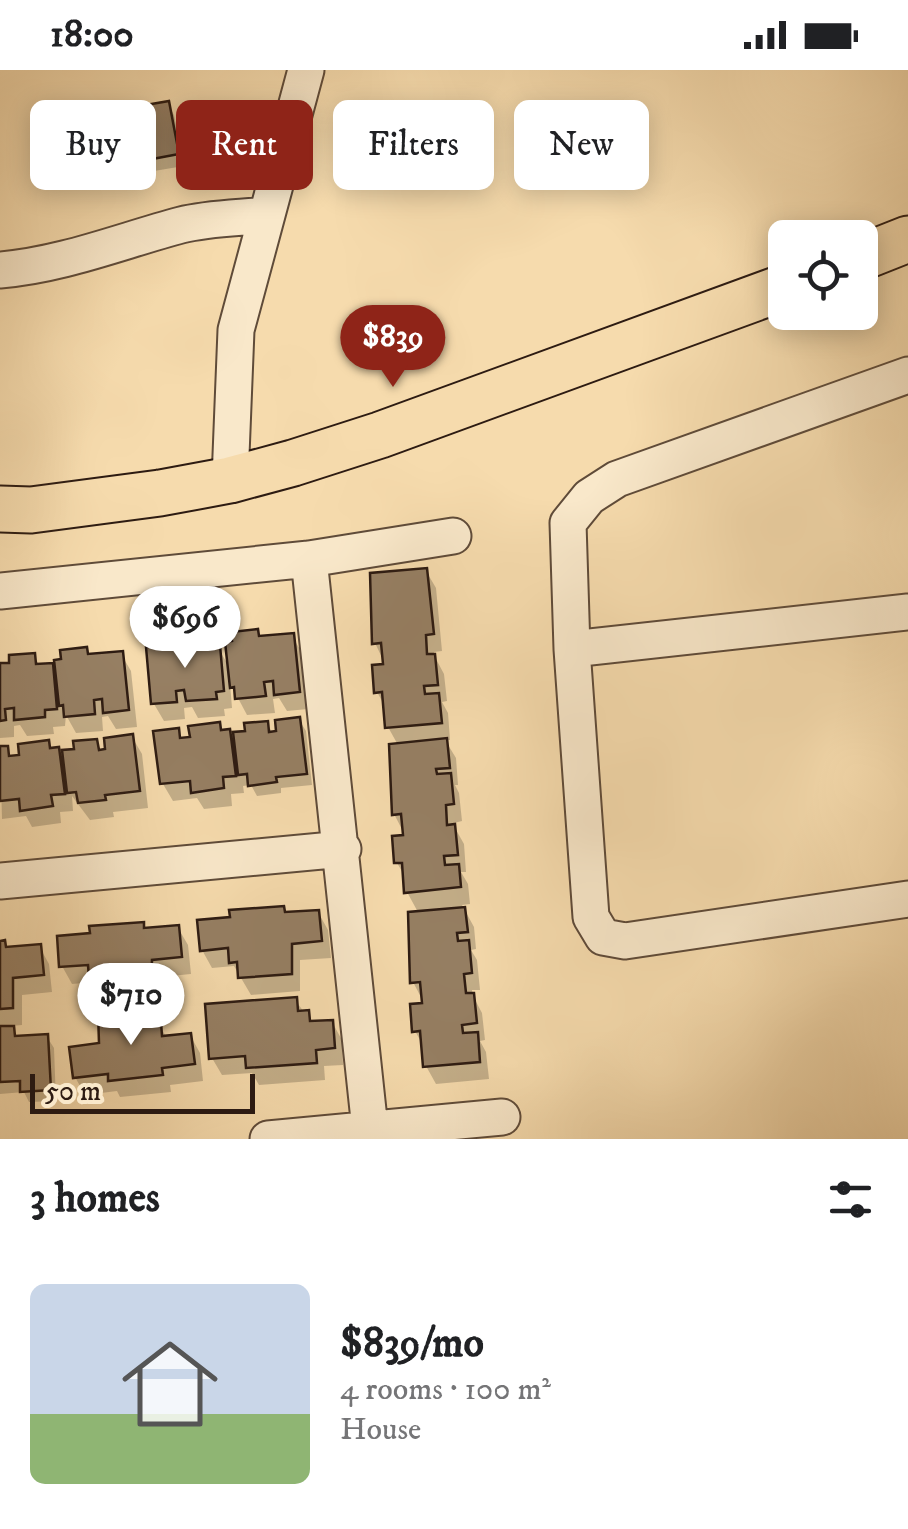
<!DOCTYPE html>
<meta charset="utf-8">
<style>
body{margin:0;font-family:"IM FELL DW Pica",serif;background:#f6f6f6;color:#202124;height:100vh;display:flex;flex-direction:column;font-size:38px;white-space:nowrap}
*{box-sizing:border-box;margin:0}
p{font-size:32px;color:#757577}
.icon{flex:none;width:55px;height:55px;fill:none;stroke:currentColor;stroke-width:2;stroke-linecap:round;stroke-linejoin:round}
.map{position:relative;height:1069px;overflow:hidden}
.sheet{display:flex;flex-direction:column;background:#fff;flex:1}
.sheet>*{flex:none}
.top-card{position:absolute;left:30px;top:30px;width:850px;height:90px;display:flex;gap:20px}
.tools{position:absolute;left:768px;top:150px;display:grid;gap:20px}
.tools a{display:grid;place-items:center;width:110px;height:110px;border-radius:15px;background:#fff;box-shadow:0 5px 25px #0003;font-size:50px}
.scale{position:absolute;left:30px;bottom:25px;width:225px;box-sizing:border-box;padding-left:10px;border:5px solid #2d1b12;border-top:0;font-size:28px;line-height:35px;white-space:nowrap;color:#2d1b12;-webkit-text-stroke:8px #f9e8ca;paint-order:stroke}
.price{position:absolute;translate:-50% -85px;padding:0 22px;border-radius:35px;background:#fff;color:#222;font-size:32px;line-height:65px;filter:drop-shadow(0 2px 5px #0008)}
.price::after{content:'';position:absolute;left:50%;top:60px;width:30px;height:22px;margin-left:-15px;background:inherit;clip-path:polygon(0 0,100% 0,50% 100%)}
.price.selected{background:#8f2418;color:#fff}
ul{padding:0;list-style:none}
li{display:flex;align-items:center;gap:30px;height:250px;padding:0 30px}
li span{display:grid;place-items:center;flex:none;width:280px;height:200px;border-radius:15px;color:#555}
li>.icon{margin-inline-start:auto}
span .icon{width:120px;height:120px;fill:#fffc;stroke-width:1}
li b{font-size:42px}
h2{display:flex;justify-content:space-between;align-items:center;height:120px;padding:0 30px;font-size:42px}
.tag{padding:0 35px;border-radius:15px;background:#fff;box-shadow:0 5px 25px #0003;font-size:35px;line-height:90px}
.tag.selected{background:#8f2418;color:#fff}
.status{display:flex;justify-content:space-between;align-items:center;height:70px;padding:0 50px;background:#fff;direction:ltr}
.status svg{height:28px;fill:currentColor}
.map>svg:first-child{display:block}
.shadow{fill:#0003}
.building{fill:#967f63;stroke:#2d1b12;stroke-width:2.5}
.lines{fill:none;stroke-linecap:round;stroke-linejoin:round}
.minor-casing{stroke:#5f4b39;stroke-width:39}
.major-casing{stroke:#2d1b12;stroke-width:49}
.minor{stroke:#f9e8ca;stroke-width:35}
.major{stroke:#f6dbad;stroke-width:45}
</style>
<div class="status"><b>18:00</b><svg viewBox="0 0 49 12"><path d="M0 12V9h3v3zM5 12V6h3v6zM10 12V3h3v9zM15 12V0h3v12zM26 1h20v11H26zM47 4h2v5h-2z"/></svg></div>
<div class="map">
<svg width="908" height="1069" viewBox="0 0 908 1069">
<rect width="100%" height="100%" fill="#f6dbad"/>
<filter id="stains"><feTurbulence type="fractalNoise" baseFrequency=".002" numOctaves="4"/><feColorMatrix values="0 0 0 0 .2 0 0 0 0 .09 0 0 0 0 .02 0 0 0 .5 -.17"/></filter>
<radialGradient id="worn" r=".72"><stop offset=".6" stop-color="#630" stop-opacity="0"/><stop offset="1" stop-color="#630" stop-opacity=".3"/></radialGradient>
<path class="shadow" d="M167 33 174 45 184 96 124 106 117 95Z
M426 501 436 518 442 581 434 582 435 587 444 604 447 631 442 632 448 643 450 670H445L456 688 458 715H455L459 723 462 751 454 753 455 758 464 774 466 802H461L468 814 470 834 462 835 474 857 476 879 471 880 477 890 480 920H472L473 926 482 943 485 970 480 971 486 982 489 1009 436 1014 426 996 424 977 415 961 425 935 413 912 419 844 407 822 406 808 397 793 406 767 394 744 398 675 388 657 386 638 377 622 386 596 375 573Z
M257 562 261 569 292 566 302 583 308 639 287 641 279 628 273 629 275 643 247 645 230 613 232 638 224 639 225 646 198 648 192 637 184 638 185 649 164 651 154 634 183 577 204 568 211 578H218L230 598Z
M86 580 90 587 121 584 131 601 137 657 116 659 108 646 102 647 103 661 76 663 66 645 65 656 53 657 54 664 27 666 20 655 14 656V667L0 668V596L34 586 40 596 57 595Z
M299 650 306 661 312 715 281 718V723L257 726 251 715 243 716 244 723 231 724 232 736 204 739 197 728 173 731 163 714 177 660 183 670 219 655 223 662H229L237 677 247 663 267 653 273 664Z
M132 667 142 684 148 738 113 742 114 747 90 750 72 726 73 741 60 742 61 753 32 757 26 746 2 749 0 679 6 678 12 688 48 673 52 680H58L66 695 77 681 96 671 102 682Z
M318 842 328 860 331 888 300 890V921L251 925 234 896 212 898 202 880 286 845Z
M142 854 146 860 178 858 188 875 191 904 160 907V937L149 938 167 968 190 965 200 983 203 1011 170 1015 171 1022 120 1027 117 1021 85 1025 75 1007 102 976 112 944 94 912 72 914 62 896Z
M0 873H4L7 879 39 876 49 894 52 922 22 925V955L11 956 18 968 47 967 54 978 56 1031 29 1032 24 1022 0 1024Z
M295 930 313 954 332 952 342 970 343 995 324 996 325 1010 259 1015 252 1003 222 1005 212 988Z"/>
<path class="building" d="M169 31 179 84 115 96 105 42Z
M427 498 434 564 426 565 427 584H435L438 615 424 616 425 624 439 623 442 653 385 658 382 622 374 623 372 595 383 594 381 573 372 574 370 503Z
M258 559 259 566 294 563 300 622 274 625 273 611 264 612 266 626 235 629 234 617 230 618 225 572 232 571 231 562Z
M206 565 207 576 220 575 224 621 216 622 217 629 186 631 184 620 176 621 177 632 151 634 146 577 180 575 179 567Z
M87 577 88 584 123 581 129 640 103 643 102 629 94 630 95 644 64 647 63 635 59 636 54 590 61 589 60 580Z
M35 583 36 594 53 593 57 639 45 640V647L14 650V638L5 639 6 650 0 651V593H9V585Z
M300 647 307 704 276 707 277 712 248 716 247 704 238 705 233 662 245 661 244 653 268 651 269 662 276 661 275 650Z
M220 652 221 660 230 659 236 706 223 707 224 718 191 723 190 711 160 714 153 661 179 658 180 668 190 667 188 656Z
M133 664 140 721 105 725 106 730 78 733 76 722 67 723 62 680 74 679 73 671 97 669 99 680 105 679 104 668Z
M447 668 450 698 436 699 437 704 451 703 454 734 446 735 447 755 455 754 458 785 444 786 445 795 459 794 461 817 404 823 402 793H394L392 766 403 765 401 744 392 745 389 674Z
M49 670 50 678 59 677 65 724 51 725 53 736 20 741 19 729 0 731V676H8L9 686 19 685 18 674Z
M284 836 285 842 319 840 322 871 292 874V904L238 908 237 892 229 893 228 878 200 881 197 850 230 847 229 840Z
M465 837 468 862 457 863 458 871 469 870 472 903 464 904 466 923H474L477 953 462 955 463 963 478 962 480 992 423 997 420 961 412 962 410 934 422 933 420 912 410 913 408 842Z
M144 852V858L179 855 182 887 152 890 151 920 98 924 97 909H89L88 895 59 897 57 866 90 863 89 856Z
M5 870 6 877 41 874 44 905 13 908V938L0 939V871Z
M297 927 298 941 309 940 310 951 333 950 335 978 316 980 317 993 246 998 245 986 209 989 205 934Z
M152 937 153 953 161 952 162 966 191 963 195 994 162 998 163 1005 108 1011V1004L73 1008 69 977 99 973 98 943Z
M0 956H14L15 966 48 964 51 1020 20 1022V1011L0 1012Z"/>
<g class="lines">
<g class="minor-casing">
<path id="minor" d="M0 200C62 195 121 171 181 155 208 148 239 148 267 145
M908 305 617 409 589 427 568 453 572 579 591 847 603 867 625 871 908 829
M230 410 236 260 306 0
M309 489 370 1059
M0 521 309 489 453 466
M572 579 908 542
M0 811 343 779
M268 1069 502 1047"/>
</g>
<g class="major-casing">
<path id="major" d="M860 188 908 169
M0 439 31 440 160 423 230 410 293 393 380 365 785 217"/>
</g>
<use href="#minor" class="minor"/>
<use href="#major" class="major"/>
</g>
<rect width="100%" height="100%" filter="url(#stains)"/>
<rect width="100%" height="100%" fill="url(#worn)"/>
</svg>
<div class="tools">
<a><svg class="icon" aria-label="locate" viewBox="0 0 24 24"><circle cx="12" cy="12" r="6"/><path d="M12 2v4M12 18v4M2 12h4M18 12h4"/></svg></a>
</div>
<div class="scale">50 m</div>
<b class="price selected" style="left:393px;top:320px">$839</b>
<b class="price" style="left:185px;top:601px">$696</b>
<b class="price" style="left:131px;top:978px">$710</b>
<div class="top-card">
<a class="tag">Buy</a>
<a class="tag selected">Rent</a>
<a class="tag">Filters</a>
<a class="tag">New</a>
</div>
</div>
<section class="sheet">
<h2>3 homes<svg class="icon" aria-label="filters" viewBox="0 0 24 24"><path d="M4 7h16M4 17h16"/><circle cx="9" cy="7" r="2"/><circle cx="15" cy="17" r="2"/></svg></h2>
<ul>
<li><span style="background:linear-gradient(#c9d6e8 65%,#8fb573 0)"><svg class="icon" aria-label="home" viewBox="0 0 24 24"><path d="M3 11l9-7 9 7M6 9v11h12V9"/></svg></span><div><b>$839/mo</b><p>4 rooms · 100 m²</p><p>House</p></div></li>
</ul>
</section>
